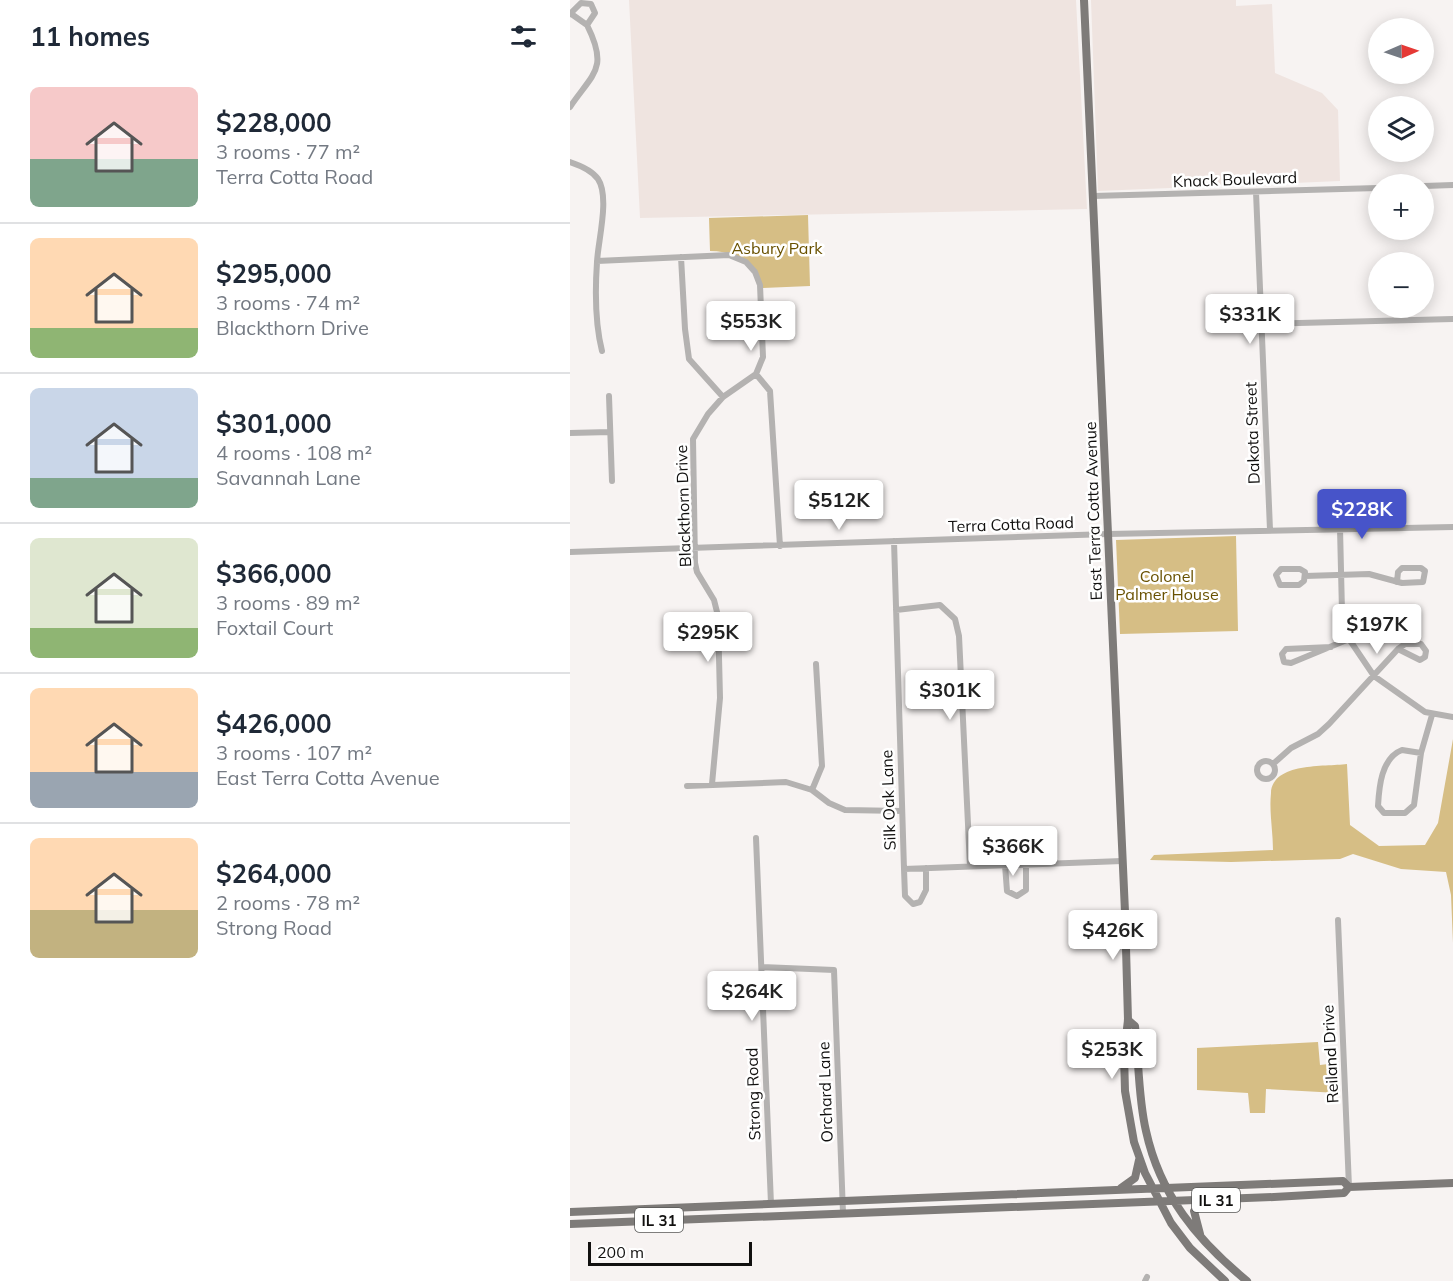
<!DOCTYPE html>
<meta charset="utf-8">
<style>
body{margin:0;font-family:Mulish,sans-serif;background:#f2f2f3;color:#1f2937;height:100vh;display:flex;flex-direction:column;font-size:22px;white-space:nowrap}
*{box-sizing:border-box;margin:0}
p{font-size:20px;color:#747a83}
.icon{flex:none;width:33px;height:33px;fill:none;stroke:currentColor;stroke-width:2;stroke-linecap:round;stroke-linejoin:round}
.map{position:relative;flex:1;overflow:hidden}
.side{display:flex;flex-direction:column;background:#fff;width:570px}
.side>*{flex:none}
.needle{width:39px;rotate:88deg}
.tools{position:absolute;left:798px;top:18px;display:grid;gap:12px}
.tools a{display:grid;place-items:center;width:66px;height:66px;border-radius:50%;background:#fff;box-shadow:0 3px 15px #0003;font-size:30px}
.scale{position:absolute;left:18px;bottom:15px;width:164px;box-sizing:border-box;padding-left:6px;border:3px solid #11100f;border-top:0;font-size:16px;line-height:21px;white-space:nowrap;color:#11100f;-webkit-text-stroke:4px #fff;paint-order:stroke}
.price{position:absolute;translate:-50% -51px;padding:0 14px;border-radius:6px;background:#fff;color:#222;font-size:20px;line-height:39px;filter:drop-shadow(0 2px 3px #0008)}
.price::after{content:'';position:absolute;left:50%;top:36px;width:18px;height:14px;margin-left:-9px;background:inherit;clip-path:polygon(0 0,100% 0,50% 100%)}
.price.active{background:#4754c9;color:#fff}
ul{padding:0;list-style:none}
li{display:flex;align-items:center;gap:18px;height:150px;padding:0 30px}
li+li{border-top:2px solid #e0e1e3}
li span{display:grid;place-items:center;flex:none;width:168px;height:120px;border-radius:9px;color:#555}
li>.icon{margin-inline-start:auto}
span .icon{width:72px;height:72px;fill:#fffc;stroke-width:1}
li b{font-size:26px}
h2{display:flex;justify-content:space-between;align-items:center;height:72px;padding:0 30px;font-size:26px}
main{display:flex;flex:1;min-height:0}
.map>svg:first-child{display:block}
.built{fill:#efe4e0}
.green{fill:#d6be85}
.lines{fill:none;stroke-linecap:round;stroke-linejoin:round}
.minor{stroke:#b4b2b1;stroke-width:6}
.major{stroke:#7e7b79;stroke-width:8}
.labels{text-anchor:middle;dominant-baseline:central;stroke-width:5;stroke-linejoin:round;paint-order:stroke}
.shield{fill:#fff;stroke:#585857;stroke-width:1.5}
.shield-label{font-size:15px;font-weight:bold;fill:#11100f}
.street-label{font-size:16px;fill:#11100f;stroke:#fff}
.park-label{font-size:16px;fill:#695100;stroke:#fff}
</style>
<main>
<section class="side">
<h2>11 homes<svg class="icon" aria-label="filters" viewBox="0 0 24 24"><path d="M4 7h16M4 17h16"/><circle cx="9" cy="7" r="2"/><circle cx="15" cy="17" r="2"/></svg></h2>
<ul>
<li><span style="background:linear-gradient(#f6c9c9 60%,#7fa58c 0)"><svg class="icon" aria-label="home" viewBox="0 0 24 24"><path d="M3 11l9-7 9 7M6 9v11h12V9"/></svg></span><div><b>$228,000</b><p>3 rooms · 77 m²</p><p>Terra Cotta Road</p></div></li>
<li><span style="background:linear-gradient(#ffd9b3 75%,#8fb573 0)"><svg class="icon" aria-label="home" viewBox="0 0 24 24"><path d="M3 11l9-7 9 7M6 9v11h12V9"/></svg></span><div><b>$295,000</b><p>3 rooms · 74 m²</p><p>Blackthorn Drive</p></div></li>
<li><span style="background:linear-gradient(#c9d6e8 75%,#7fa58c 0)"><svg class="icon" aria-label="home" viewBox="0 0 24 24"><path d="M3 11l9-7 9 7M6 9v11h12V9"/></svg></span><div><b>$301,000</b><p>4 rooms · 108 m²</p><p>Savannah Lane</p></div></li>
<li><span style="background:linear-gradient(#dfe7d0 75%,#8fb573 0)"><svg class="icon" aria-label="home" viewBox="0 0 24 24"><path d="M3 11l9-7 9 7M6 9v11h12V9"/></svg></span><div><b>$366,000</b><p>3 rooms · 89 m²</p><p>Foxtail Court</p></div></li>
<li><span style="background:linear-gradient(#ffd9b3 70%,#9aa5b1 0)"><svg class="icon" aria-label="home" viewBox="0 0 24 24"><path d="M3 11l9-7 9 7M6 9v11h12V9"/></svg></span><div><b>$426,000</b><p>3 rooms · 107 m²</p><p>East Terra Cotta Avenue</p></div></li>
<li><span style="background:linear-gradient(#ffd9b3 60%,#c2b280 0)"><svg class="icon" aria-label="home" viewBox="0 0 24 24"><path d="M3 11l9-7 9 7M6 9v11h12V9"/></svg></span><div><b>$264,000</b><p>2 rooms · 78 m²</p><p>Strong Road</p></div></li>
</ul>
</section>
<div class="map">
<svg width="883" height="1281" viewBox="0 0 883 1281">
<rect width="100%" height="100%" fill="#f7f3f2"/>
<path class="built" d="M59 0H506L517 209 70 218Z
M521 0H666V6L702 4 705 73 752 93 768 110 770 181 528 191Z"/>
<path class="green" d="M238 215 240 286 193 288C184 264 166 251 140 251L139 218Z
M666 536 668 631 550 634 546 540Z
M883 739V943L881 895 876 872 831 869 783 854 770 859 661 862 580 860 584 855 703 850C703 831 699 812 701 793 703 762 754 767 777 764L780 825 809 846 855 845 868 823Z
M748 1042 750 1065 767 1063 768 1093 696 1089 695 1113H680L678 1093 627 1090V1048Z"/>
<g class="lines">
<path class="minor" d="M0 13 17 25C39 69 23 73 0 107
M0 14 11 3 21 4 25 13 17 25
M0 162C9 165 22 170 28 179 40 197 28 241 27 262 25 291 25 323 32 351
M854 186 883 185
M686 192 700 530
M523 196 808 188
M111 257 115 329 119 359 153 397
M27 261 159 255 176 262 185 272 190 285 193 357 186 374 153 397 138 414 123 439 125 563 127 572 144 600 148 616 150 698 142 784
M691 324 883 319
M186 374 200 391 210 546
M39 396 42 481
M0 433 40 432
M770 528 772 612 779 639 804 676 855 712 883 717
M324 541 334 869 335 896 343 904 350 902 356 890V868
M0 552 538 534 883 527
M711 569H730L735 572 734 581 729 585H710L706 575Z
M735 576 799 574 832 583 853 582 855 571 851 568H832L828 572 827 582
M326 610 370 605 385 619 389 636 400 866
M761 647 716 649 712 654 714 662 721 663 779 639
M832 750 851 753 844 805 835 813H814L808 806C809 788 811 758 832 750Z
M851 753 862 715
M687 770a9 9 0 1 1 18 0a9 9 0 1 1-18 0Z
M703 764 721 748 748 734 759 724 828 649 835 644H851L856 651 855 657 850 660 828 649
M117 786 216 782 242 790 259 803 275 810 332 811
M242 790 252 766 246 664
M186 838 201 1204
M435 865 437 891 447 896 456 890V864
M334 869 552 861
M768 920 779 1187
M192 967 264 970 273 1213
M575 1281 577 1277"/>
<path class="major" d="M514 0 555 912 558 1020 554 1054 555 1091 564 1142 575 1173 601 1223 620 1248 655 1281
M558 1020 565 1026C569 1061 568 1097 576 1131 590 1195 627 1240 677 1281
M551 1188 565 1178 569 1160
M0 1212 773 1181 779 1187 883 1183
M0 1224 704 1197 774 1193 779 1187
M630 1234 624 1211 639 1201"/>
</g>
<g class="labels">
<g class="shield">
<rect x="622" y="1188" width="48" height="24" rx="4.5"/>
<rect x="65" y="1208" width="48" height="24" rx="4.5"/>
</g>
<g class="shield-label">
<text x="646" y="1200">IL 31</text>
<text x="89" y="1220">IL 31</text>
</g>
<g class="street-label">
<text transform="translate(665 179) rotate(-2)">Knack Boulevard</text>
<text transform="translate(682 433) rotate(-92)">Dakota Street</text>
<text transform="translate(113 506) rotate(-92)">Blackthorn Drive</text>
<text transform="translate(523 511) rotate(-92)">East Terra Cotta Avenue</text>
<text transform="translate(441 524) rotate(-2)">Terra Cotta Road</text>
<text transform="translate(318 800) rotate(-92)">Silk Oak Lane</text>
<text transform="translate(760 1054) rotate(-93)">Reiland Drive</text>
<text transform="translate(255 1092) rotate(-92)">Orchard Lane</text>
<text transform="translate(183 1094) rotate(-92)">Strong Road</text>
</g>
<g class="park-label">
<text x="207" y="248">Asbury Park</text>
<text x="597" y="576">Colonel<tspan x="597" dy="18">Palmer House</tspan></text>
</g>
</g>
</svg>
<div class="tools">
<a><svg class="needle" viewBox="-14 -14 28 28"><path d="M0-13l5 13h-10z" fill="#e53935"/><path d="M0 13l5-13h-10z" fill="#747a83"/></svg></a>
<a><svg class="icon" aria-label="layers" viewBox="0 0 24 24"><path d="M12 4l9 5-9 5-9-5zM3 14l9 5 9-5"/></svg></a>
<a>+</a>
<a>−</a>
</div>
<div class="scale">200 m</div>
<b class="price" style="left:680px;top:345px">$331K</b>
<b class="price" style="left:181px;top:352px">$553K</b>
<b class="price" style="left:269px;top:531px">$512K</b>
<b class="price active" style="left:792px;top:540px">$228K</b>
<b class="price" style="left:807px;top:655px">$197K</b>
<b class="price" style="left:138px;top:663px">$295K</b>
<b class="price" style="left:380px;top:721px">$301K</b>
<b class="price" style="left:443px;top:877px">$366K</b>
<b class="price" style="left:543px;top:961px">$426K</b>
<b class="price" style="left:182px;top:1022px">$264K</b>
<b class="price" style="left:542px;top:1080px">$253K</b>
</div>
</main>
